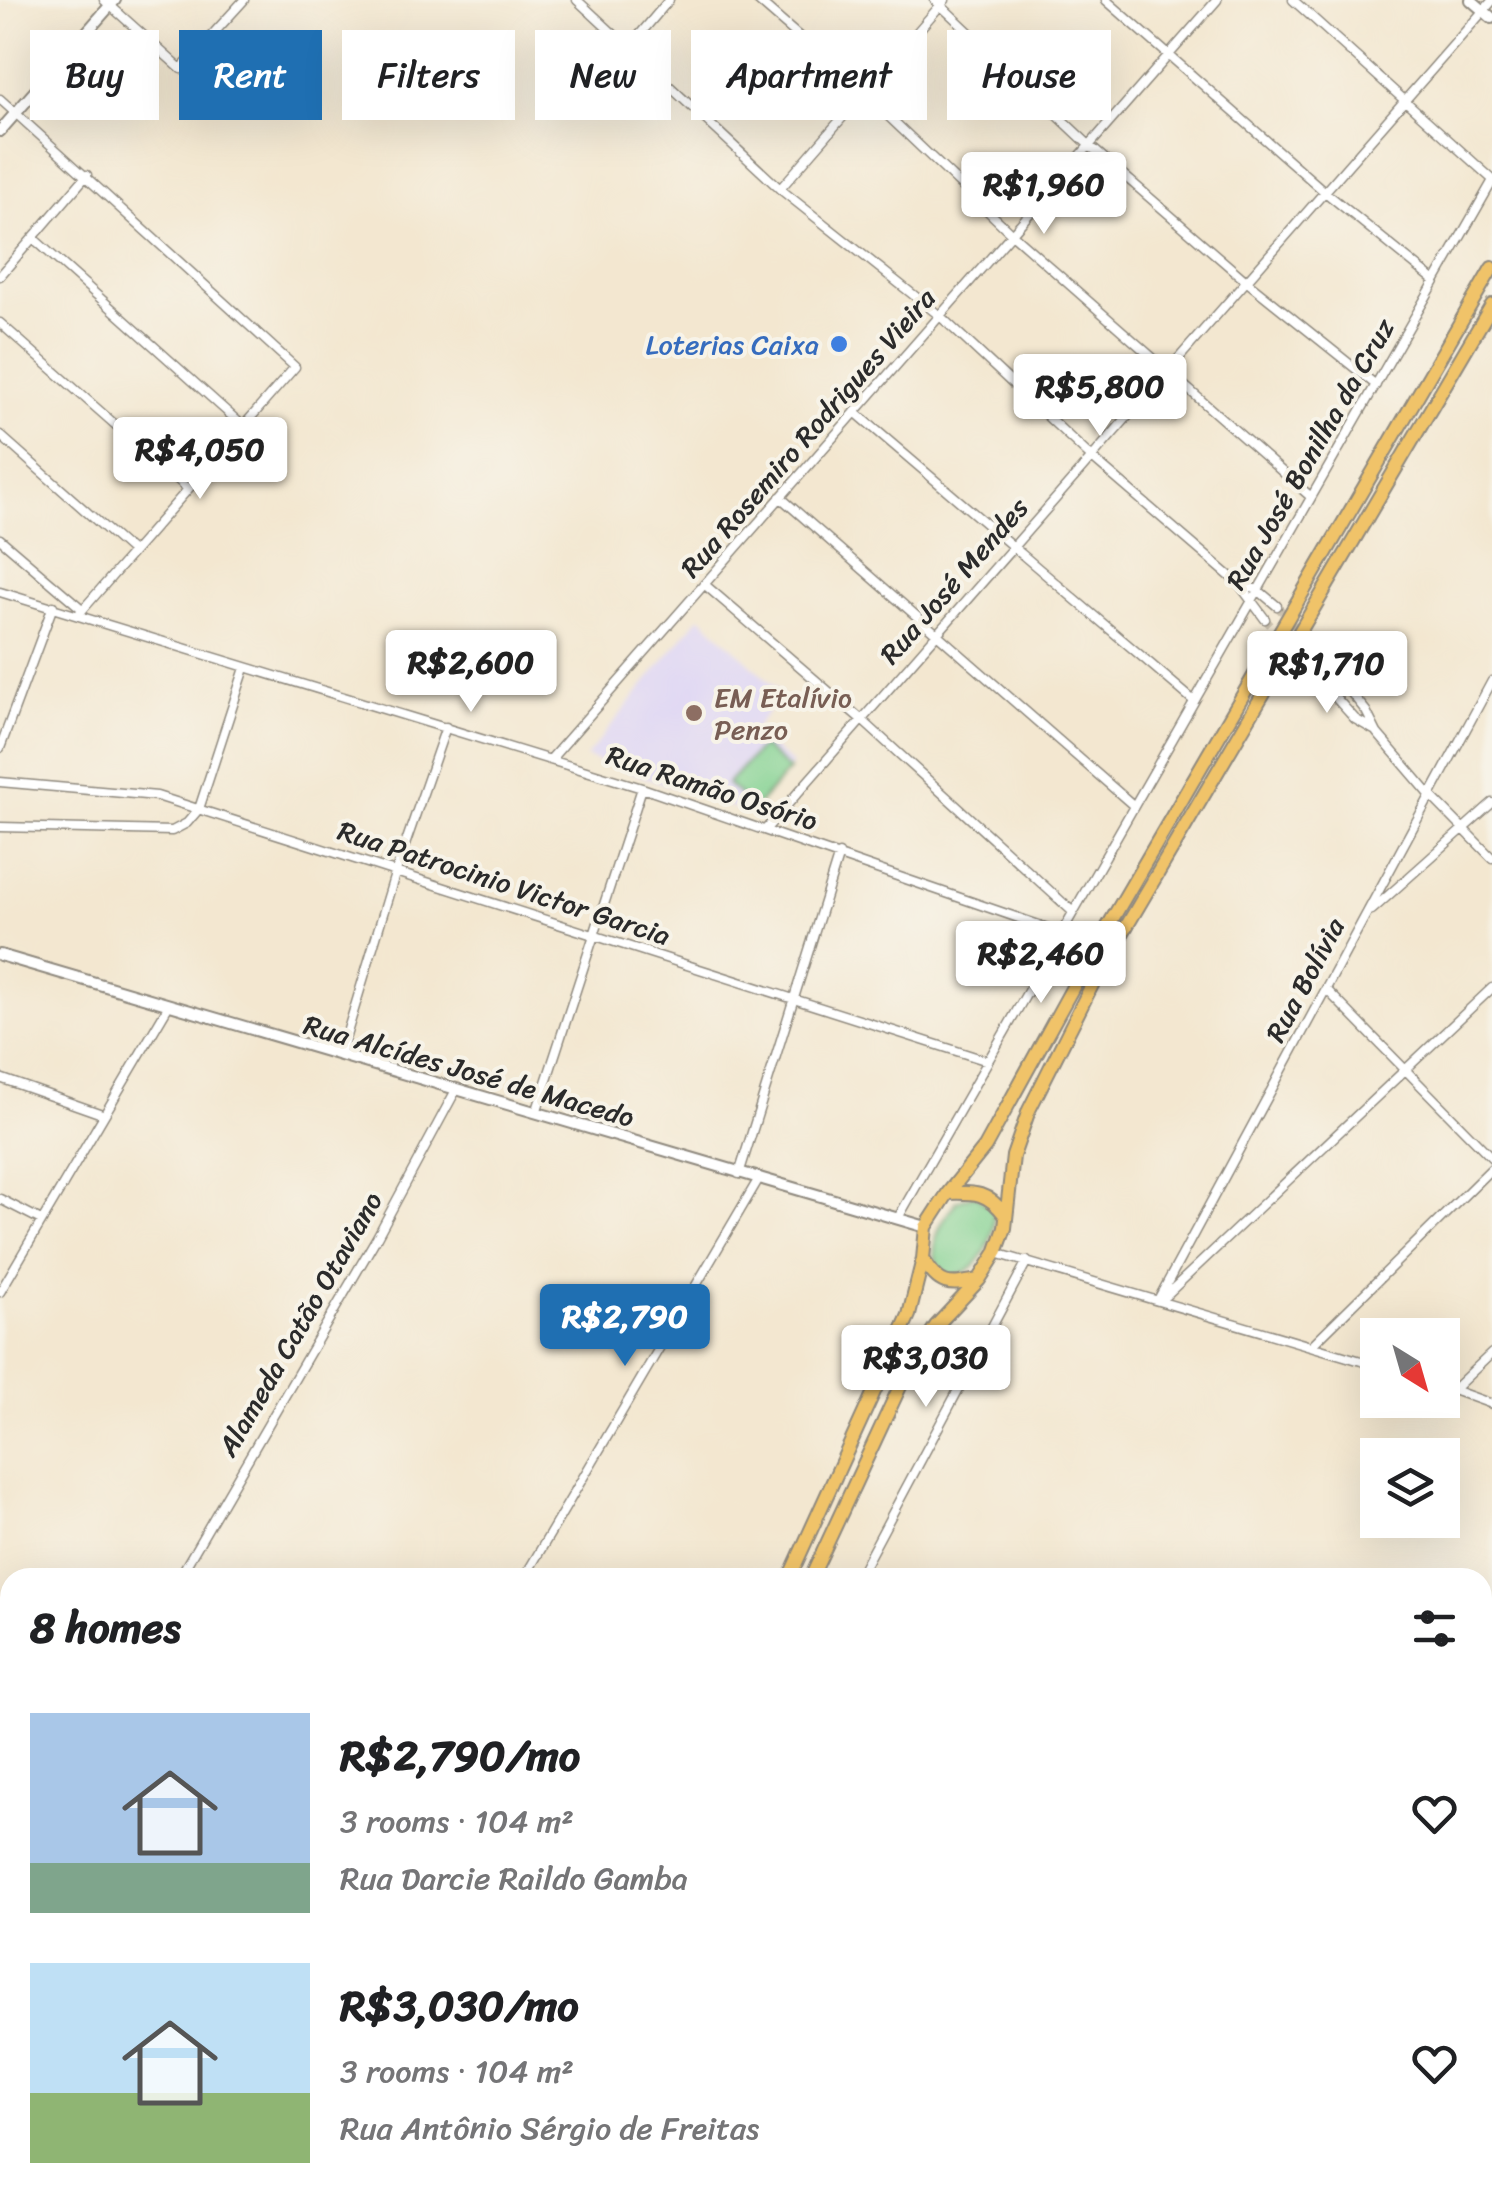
<!DOCTYPE html>
<meta charset="utf-8">
<style>
body{margin:0;font-family:Sriracha,sans-serif;background:#f2f2f2;color:#202124;height:100vh;display:flex;flex-direction:column;font-size:38px;white-space:nowrap}
*{box-sizing:border-box;margin:0}
p{font-size:32px;color:#757577}
.icon{flex:none;width:55px;height:55px;fill:none;stroke:currentColor;stroke-width:2;stroke-linecap:round;stroke-linejoin:round}
.map{position:relative;flex:1;overflow:hidden}
.sheet{position:absolute;left:0px;top:1568px;width:1492px;height:642px;display:flex;flex-direction:column;background:#fff;border-radius:30px 30px 0 0;box-shadow:0 10px 40px #0002}
.sheet>*{flex:none}
.hud{position:absolute;left:30px;top:30px;width:1432px;height:90px;display:flex;gap:20px}
.needle{width:65px;rotate:143deg}
.buttons{position:absolute;left:1360px;top:1318px;display:grid;gap:20px}
.buttons a{display:grid;place-items:center;width:100px;height:100px;border-radius:0px;background:#fff;box-shadow:0 10px 40px #0002;font-size:50px}
.price{position:absolute;translate:-50% -85px;padding:0 22px;border-radius:10px;background:#fff;color:#222;font-size:32px;line-height:65px;filter:drop-shadow(0 2px 5px #0008)}
.price::after{content:'';position:absolute;left:50%;top:60px;width:30px;height:22px;margin-left:-15px;background:inherit;clip-path:polygon(0 0,100% 0,50% 100%)}
.price.active{background:#1f6fb2;color:#fff}
ul{padding:0;list-style:none}
li{display:flex;align-items:center;gap:30px;height:250px;padding:0 30px}
li span{display:grid;place-items:center;flex:none;width:280px;height:200px;border-radius:0px;color:#555}
li>.icon{margin-inline-start:auto}
span .icon{width:120px;height:120px;fill:#fffc;stroke-width:1}
li b{font-size:42px}
h2{display:flex;justify-content:space-between;align-items:center;height:120px;padding:0 30px;font-size:42px}
.chip{padding:0 35px;border-radius:0px;background:#fff;box-shadow:0 10px 40px #0002;font-size:35px;line-height:90px}
.chip.active{background:#1f6fb2;color:#fff}
.map>svg:first-child{display:block}
.built{fill:#ded5f5}
.green{fill:#82d191;stroke:#567e5e;stroke-width:2.5}
.forest{fill:#69b37b;stroke:#4a6f53;stroke-width:2.5}
.lines{fill:none;stroke-linecap:round;stroke-linejoin:round}
.minor-tunnel{stroke:#cbc1af;stroke-width:8;stroke-dasharray:8 4;stroke-linecap:butt}
.minor-casing{stroke:#8f897e;stroke-width:11}
.tertiary-casing{stroke:#8f897e;stroke-width:14}
.trunk-casing{stroke:#8f897e;stroke-width:16}
.minor{stroke:#fff;stroke-width:8}
.tertiary{stroke:#fff;stroke-width:10}
.trunk{stroke:#f0c369;stroke-width:12}
.shop-dot{fill:#3f7fe0;stroke:#f7f3e8;stroke-width:4}
.education-dot{fill:#8d6e63;stroke:#f7f3e8;stroke-width:4}
.labels{text-anchor:middle;dominant-baseline:central;stroke-width:8;stroke-linejoin:round;paint-order:stroke}
.shop-label{font-size:28px;fill:#366cbe;stroke:#f7f3e8;text-anchor:end}
.street-label{font-size:28px;fill:#2b2b2b;stroke:#f7f3e8}
.education-label{font-size:28px;fill:#785e54;stroke:#f7f3e8;text-anchor:start}
</style>
<div class="map">
<svg width="1492" height="2208" viewBox="0 0 1492 2208">
<rect width="100%" height="100%" fill="#f7f3e8"/>
<filter id="ink" filterUnits="userSpaceOnUse"><feTurbulence type="fractalNoise" baseFrequency=".01" numOctaves="2"/><feDisplacementMap in="SourceGraphic" scale="20" xChannelSelector="R" yChannelSelector="G"/><feConvolveMatrix kernelMatrix="1 2 1 2 8 2 1 2 1" color-interpolation-filters="sRGB"/></filter>
<filter id="wash" filterUnits="userSpaceOnUse"><feTurbulence type="fractalNoise" baseFrequency=".0048" numOctaves="4" result="noise"/><feDisplacementMap in="SourceGraphic" scale="40" xChannelSelector="R" yChannelSelector="G"/><feGaussianBlur stdDeviation="2.25" result="paint"/><feColorMatrix in="noise" values="0 0 0 0 0 0 0 0 0 0 0 0 0 0 0 0 0 1.4 0 .05"/><feComposite in="paint" operator="in"/></filter>
<g filter="url(#wash)">
<rect width="100%" height="100%" fill="#f3e7d0"/>
<path class="built" d="M700 616 782 694 753 731 792 764 751 814 586 757Z"/>
<path class="green" d="M762 746 789 770 755 808 727 784Z
M975 1194 993 1210C998 1236 980 1273 952 1276 919 1262 940 1220 957 1201Z"/>
<path class="forest" d="M1483 2159 1492 2169V2208H1400L1408 2200H1482Z"/>
</g>
<g filter="url(#ink)">
<g class="lines">
<path class="minor-tunnel" d="M1277 606 1318 652
M1265 619 1306 665"/>
<g class="minor-casing">
<path id="minor" d="M104 0 181 69 244 0
M577 0 780 189 940 316 1091 457 1239 584 1265 619
M757 0 864 93 1012 234 1311 497
M935 0 1090 146 1246 281 1376 385
M1106 0 1325 192 1435 281
M1293 0 1492 179
M630 46 669 0
M0 99 295 367 78 615
M780 189 945 0
M33 238 243 426
M0 276 87 175
M0 323 187 488
M855 412 1194 701
M0 435 132 552
M780 497 1134 806
M0 539 82 609
M704 584 862 720 1073 912
M1239 584 1258 590 1277 606
M0 592 642 788 1062 933
M1318 652 1366 711 1377 733 1431 796 1492 858
M1306 665 1355 719 1374 730
M0 748 53 606
M550 760 1217 0
M0 782 157 796 988 1061
M0 827 172 831 187 823 199 809 245 668
M766 829 1492 1
M1372 910 1492 803
M1326 989 1492 1158
M340 1056 395 874 446 727
M0 1078 102 1114
M536 1113 642 788
M739 1174 839 854
M0 1199 41 1220
M898 1218 1492 182
M996 1253 1378 1366
M0 1292 169 1005
M1158 1300 1492 681
M1160 1301 1492 988
M1311 1346 1492 1168
M1442 1386 1492 1404
M1454 1389 1492 1353
M179 1578 377 1237 456 1090
M524 1578 758 1180
M858 1578 1027 1261
M1482 1819 1492 1809
M1482 1892 1492 1902
M1482 1994 1492 2004
M1482 2099 1492 2090
M1482 2124 1492 2135
M0 2160 4 2161 10 2139
M194 2200 211 2208
M275 2208 278 2200
M745 2208 748 2200"/>
</g>
<g class="tertiary-casing">
<path id="tertiary" d="M1471 0 1492 18
M0 131 115 0
M0 955 926 1227"/>
</g>
<g class="trunk-casing">
<path id="trunk" d="M948 1193C975 1192 988 1192 1005 1215
M923 1259C940 1287 948 1286 978 1280
M789 1578 909 1315 923 1259 926 1227 948 1193 985 1147 1079 976 1492 268
M811 1578 910 1365 936 1326 979 1280 996 1253 1005 1228 1013 1156 1029 1110 1092 985 1492 305
M496 2208 499 2200
M518 2208 522 2200"/>
</g>
<use href="#minor" class="minor"/>
<use href="#tertiary" class="tertiary"/>
<use href="#trunk" class="trunk"/>
</g>
</g>
<circle class="shop-dot" cx="839" cy="344" r="10"/>
<circle class="education-dot" cx="694" cy="713" r="10"/>
<g class="labels">
<g class="shop-label">
<text x="819" y="344">Loterias Caixa</text>
</g>
<g class="street-label">
<text transform="translate(808 433) rotate(-49)">Rua Rosemiro Rodrigues Vieira</text>
<text transform="translate(1310 454) rotate(-60)">Rua José Bonilha da Cruz</text>
<text transform="translate(954 581) rotate(-49)">Rua José Mendes</text>
<text transform="translate(712 788) rotate(18)">Rua Ramão Osório</text>
<text transform="translate(504 883) rotate(18)">Rua Patrocinio Victor Garcia</text>
<text transform="translate(1305 980) rotate(-62)">Rua Bolívia</text>
<text transform="translate(469 1071) rotate(16)">Rua Alcídes José de Macedo</text>
<text transform="translate(300 1324) rotate(-60)">Alameda Catão Otaviano</text>
</g>
<g class="education-label">
<text x="714" y="697">EM Etalívio<tspan x="714" dy="32">Penzo</tspan></text>
</g>
</g>
</svg>
<div class="buttons">
<a><svg class="needle" viewBox="-14 -14 28 28"><path d="M0-13l5 13h-10z" fill="#e53935"/><path d="M0 13l5-13h-10z" fill="#757577"/></svg></a>
<a><svg class="icon" aria-label="layers" viewBox="0 0 24 24"><path d="M12 4l9 5-9 5-9-5zM3 14l9 5 9-5"/></svg></a>
</div>
<b class="price" style="left:1044px;top:237px">R$1,960</b>
<b class="price" style="left:1100px;top:439px">R$5,800</b>
<b class="price" style="left:200px;top:502px">R$4,050</b>
<b class="price" style="left:471px;top:715px">R$2,600</b>
<b class="price" style="left:1327px;top:716px">R$1,710</b>
<b class="price" style="left:1041px;top:1006px">R$2,460</b>
<b class="price active" style="left:625px;top:1369px">R$2,790</b>
<b class="price" style="left:926px;top:1410px">R$3,030</b>
<div class="hud">
<a class="chip">Buy</a>
<a class="chip active">Rent</a>
<a class="chip">Filters</a>
<a class="chip">New</a>
<a class="chip">Apartment</a>
<a class="chip">House</a>
</div>
<section class="sheet">
<h2>8 homes<svg class="icon" aria-label="filters" viewBox="0 0 24 24"><path d="M4 7h16M4 17h16"/><circle cx="9" cy="7" r="2"/><circle cx="15" cy="17" r="2"/></svg></h2>
<ul>
<li><span style="background:linear-gradient(#a9c7e8 75%,#7fa58c 0)"><svg class="icon" aria-label="home" viewBox="0 0 24 24"><path d="M3 11l9-7 9 7M6 9v11h12V9"/></svg></span><div><b>R$2,790/mo</b><p>3 rooms · 104 m²</p><p>Rua Darcie Raildo Gamba</p></div><svg class="icon" aria-label="heart" viewBox="0 0 24 24"><path d="M12 20l-8-8c-3-5 5-10 8-4 3-6 11-1 8 4z"/></svg></li>
<li><span style="background:linear-gradient(#bfe0f5 65%,#8fb573 0)"><svg class="icon" aria-label="home" viewBox="0 0 24 24"><path d="M3 11l9-7 9 7M6 9v11h12V9"/></svg></span><div><b>R$3,030/mo</b><p>3 rooms · 104 m²</p><p>Rua Antônio Sérgio de Freitas</p></div><svg class="icon" aria-label="heart" viewBox="0 0 24 24"><path d="M12 20l-8-8c-3-5 5-10 8-4 3-6 11-1 8 4z"/></svg></li>
</ul>
</section>
</div>
